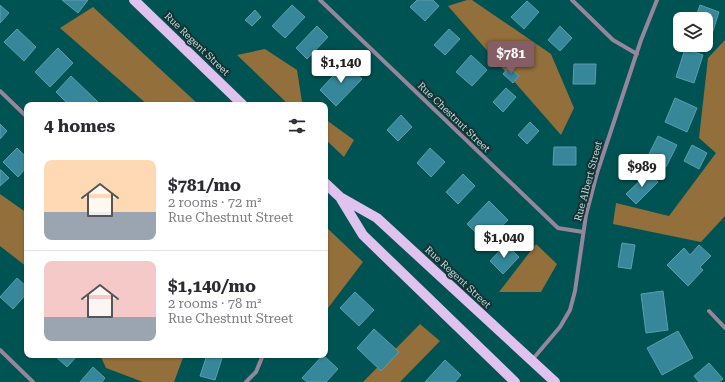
<!DOCTYPE html>
<meta charset="utf-8">
<style>
body{margin:0;font-family:"Roboto Serif",serif;background:#f2f2f3;color:#2b2b33;height:100vh;display:flex;flex-direction:column;font-size:15px;white-space:nowrap}
*{box-sizing:border-box;margin:0}
p{font-size:13px;color:#7c7c81}
.icon{flex:none;width:22px;height:22px;fill:none;stroke:currentColor;stroke-width:2;stroke-linecap:round;stroke-linejoin:round}
.map{position:relative;flex:1;overflow:hidden}
.panel{position:absolute;left:24px;top:102px;width:304px;height:256px;display:flex;flex-direction:column;background:#fff;border-radius:8px;box-shadow:0 1px 3px #0004}
.panel>*{flex:none}
.tools{position:absolute;left:673px;top:12px;display:grid;gap:8px}
.tools a{display:grid;place-items:center;width:40px;height:40px;border-radius:8px;background:#fff;box-shadow:0 1px 3px #0004;font-size:20px}
.price{position:absolute;translate:-50% -34px;padding:0 9px;border-radius:4px;background:#fff;color:#222;font-size:13px;line-height:26px;filter:drop-shadow(0 1px 2px #0008)}
.price::after{content:'';position:absolute;left:50%;top:24px;width:12px;height:9px;margin-left:-6px;background:inherit;clip-path:polygon(0 0,100% 0,50% 100%)}
.price.on{background:#855d64;color:#fff}
ul{padding:0;list-style:none}
li{display:flex;align-items:center;gap:12px;height:100px;padding:0 20px}
li+li{border-top:1px solid #e1e1e2}
li span{display:grid;place-items:center;flex:none;width:112px;height:80px;border-radius:8px;color:#555}
li>.icon{margin-inline-start:auto}
span .icon{width:48px;height:48px;fill:#fffc;stroke-width:1}
li b{font-size:17px}
h2{display:flex;justify-content:space-between;align-items:center;height:48px;padding:0 20px;font-size:17px}
.map>svg:first-child{display:block}
.forest{fill:#926f3b}
.building{fill:#368799;stroke:#5e9dad}
.lines{fill:none;stroke-linecap:round;stroke-linejoin:round}
.street{stroke:#95869c;stroke-width:4}
.primary{stroke:#e0c2ef;stroke-width:10}
.labels{text-anchor:middle;dominant-baseline:central;stroke-width:4;stroke-linejoin:round;paint-order:stroke}
.street-label{font-size:10px;fill:#bbdcdb;stroke:#163333}
</style>
<div class="map">
<svg width="725" height="382" viewBox="0 0 725 382">
<rect width="100%" height="100%" fill="#005353"/>
<path class="forest" d="M467 0H472L551 54 574 108 561 135 448 6Z
M93 7 199 105H148L60 28Z
M725 40V216L701 242 613 224 616 203 669 216 716 153 699 138 708 58Z
M265 49 297 70 302 102 306 105H289L237 55Z
M325 119 354 140 344 157 325 139Z
M0 194 27 213V267L0 246Z
M325 226 363 262 325 312Z
M536 244 557 264 541 292H499Z
M420 324 440 341 400 382H363Z
M100 355H184L174 382H143L106 368Z"/>
<path class="building" d="M62 0H88L78 13Z
M417 0H433L439 6 425 21 410 7Z
M527 1 539 12 524 29 511 17Z
M0 5 9 13 0 23Z
M292 5 305 17 285 38 272 26Z
M700 5 719 12 711 37 706 35V19H695Z
M255 10 261 17 252 26 245 20Z
M317 26 328 37 307 59 296 48Z
M560 26 572 38 560 51 548 40Z
M17 29 36 47 24 61 4 42Z
M449 29 460 39 445 55 434 45Z
M58 48 73 63 50 87 35 72Z
M685 49 703 55 694 83 676 77Z
M471 55 487 70 472 86 456 72Z
M345 63 362 79 336 106 320 90Z
M574 64H596L595 84H573Z
M509 67 519 76 513 83 503 74Z
M71 76 98 102 95 105H69L56 92Z
M506 88 516 97 503 112 493 102Z
M675 98 697 108 687 132 665 122Z
M401 115 412 127 398 141 387 130Z
M530 122 539 131 527 144 518 135Z
M0 124 7 131 0 139Z
M658 136 677 145 666 167 647 158Z
M692 145 707 153 699 169 684 161Z
M554 147H576V165H553Z
M17 148 27 158V167L18 177 3 162Z
M430 148 445 162 431 177 417 163Z
M1 170 9 178 0 186V170Z
M648 173 658 182 636 204 626 194Z
M463 174 475 186 458 204 446 192Z
M489 201 508 220 486 243 467 224Z
M622 243 635 245 631 269 618 267Z
M506 244 519 257 503 274 490 261Z
M699 245 711 256 700 267 703 270 688 286 667 265 684 248 690 255Z
M17 278 27 287V293L13 309 0 297Z
M663 291 668 330 646 333 641 294Z
M355 292 374 310 359 326 340 308Z
M374 329 399 352 381 371 357 348Z
M678 331 693 358 662 375 647 348Z
M54 355H78L67 367Z
M207 355H223L215 380 200 376Z
M323 355 338 369 326 382H307L302 378Z
M445 360 461 375 455 382H425Z
M709 363 723 379 719 382H699L694 376Z
M93 367 105 378 102 382H80Z"/>
<g class="lines">
<path class="street" d="M320 0 558 228 583 232
M572 0 613 40 637 54
M0 91 27 117
M709 311 725 328
M0 350 33 382
M532 360 560 327 570 310 575 291 586 215 597 173 641 40 657 0
M246 382 256 372 263 355"/>
<path class="primary" d="M134 0 243 105
M325 183 340 197 377 218 555 382
M341 199 363 235 515 382"/>
</g>
<g class="labels">
<g class="street-label">
<text transform="translate(197 44) rotate(44)">Rue Regent Street</text>
<text transform="translate(454 117) rotate(44)">Rue Chestnut Street</text>
<text transform="translate(588 181) rotate(-75)">Rue Albert Street</text>
<text transform="translate(458 277) rotate(43)">Rue Regent Street</text>
</g>
</g>
</svg>
<div class="tools">
<a><svg class="icon" aria-label="layers" viewBox="0 0 24 24"><path d="M12 4l9 5-9 5-9-5zM3 14l9 5 9-5"/></svg></a>
</div>
<b class="price on" style="left:511px;top:75px">$781</b>
<b class="price" style="left:341px;top:84px">$1,140</b>
<b class="price" style="left:642px;top:188px">$989</b>
<b class="price" style="left:504px;top:259px">$1,040</b>
<section class="panel">
<h2>4 homes<svg class="icon" aria-label="filters" viewBox="0 0 24 24"><path d="M4 7h16M4 17h16"/><circle cx="9" cy="7" r="2"/><circle cx="15" cy="17" r="2"/></svg></h2>
<ul>
<li><span style="background:linear-gradient(#ffd9b3 65%,#9aa5b1 0)"><svg class="icon" aria-label="home" viewBox="0 0 24 24"><path d="M3 11l9-7 9 7M6 9v11h12V9"/></svg></span><div><b>$781/mo</b><p>2 rooms · 72 m²</p><p>Rue Chestnut Street</p></div></li>
<li><span style="background:linear-gradient(#f6c9c9 70%,#9aa5b1 0)"><svg class="icon" aria-label="home" viewBox="0 0 24 24"><path d="M3 11l9-7 9 7M6 9v11h12V9"/></svg></span><div><b>$1,140/mo</b><p>2 rooms · 78 m²</p><p>Rue Chestnut Street</p></div></li>
</ul>
</section>
</div>
